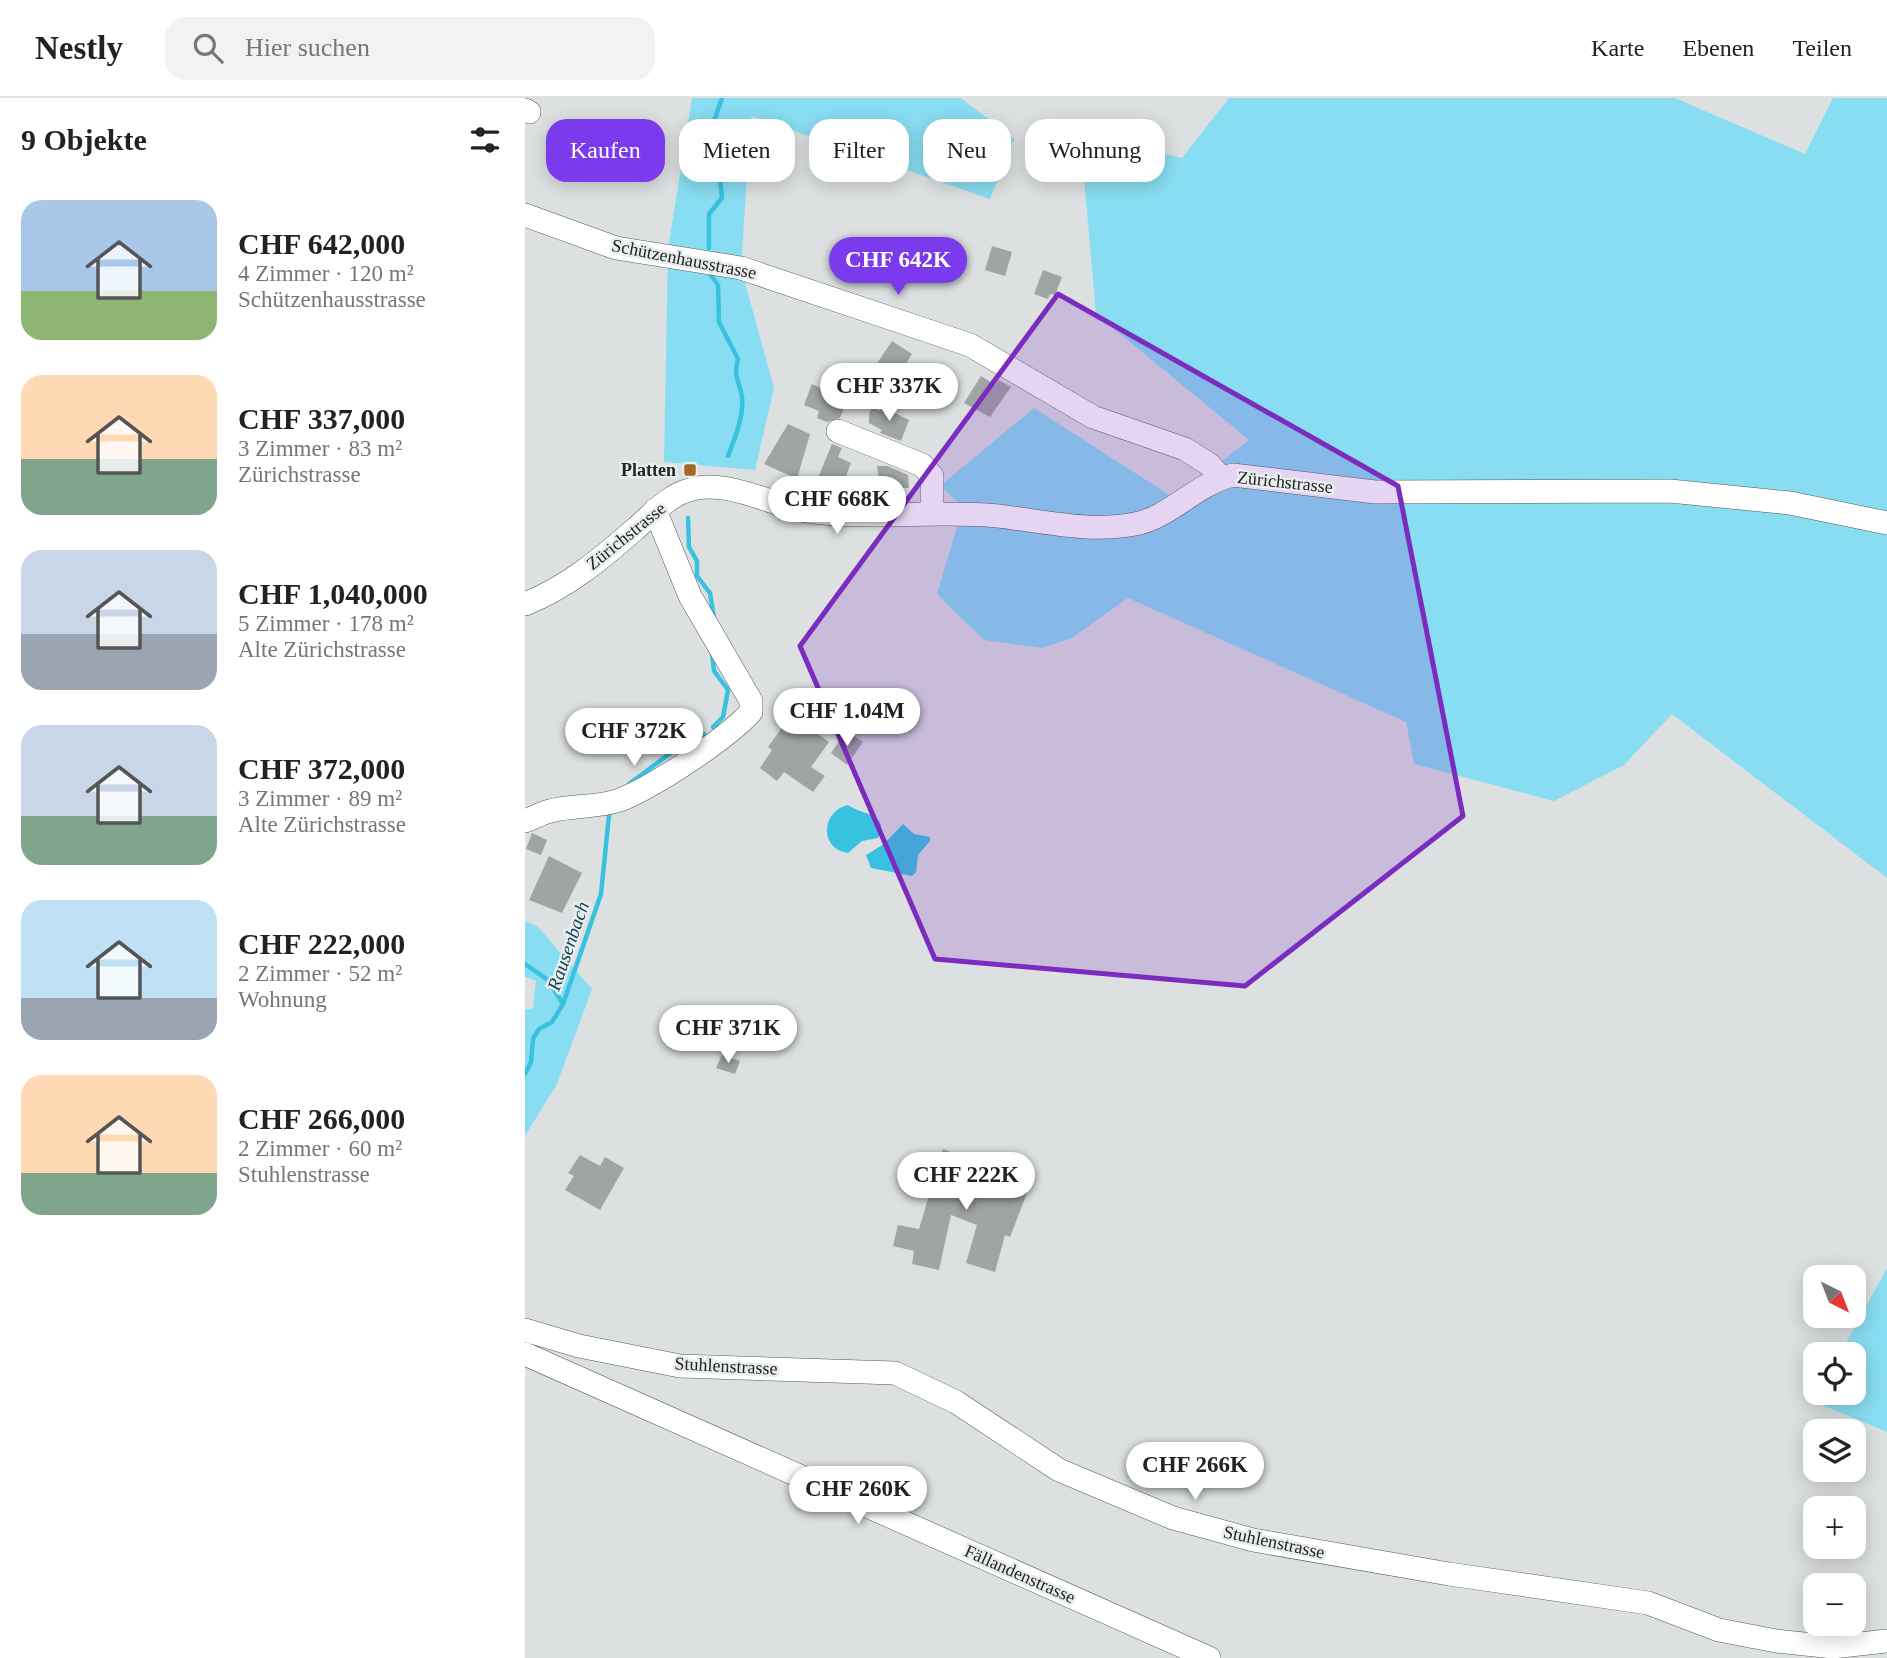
<!DOCTYPE html>
<html lang="de">
<meta charset="utf-8">
<style>
body{margin:0;font-family:Georgia,serif;background:#f2f2f2;color:#222;height:100vh;display:flex;flex-direction:column;font-size:26px;white-space:nowrap}
*{box-sizing:border-box;margin:0}
p{font-size:23px;color:#767676}
.icon{flex:none;width:38px;height:38px;fill:none;stroke:currentColor;stroke-width:2;stroke-linecap:round;stroke-linejoin:round}
.map{position:relative;flex:1;overflow:hidden}
.side{display:flex;flex-direction:column;background:#fff;width:525px}
.side>*{flex:none}
.hud{position:absolute;left:21px;top:21px;width:665px;height:63px;display:flex;gap:14px}
.needle{width:46px;rotate:138deg}
.controls{position:absolute;left:1278px;top:1167px;display:grid;gap:14px}
.controls a{display:grid;place-items:center;width:63px;height:63px;border-radius:14px;background:#fff;box-shadow:0 4px 18px #0003;font-size:35px}
.price{position:absolute;translate:-50% -60px;padding:0 16px;border-radius:24px;background:#fff;color:#222;font-size:23px;line-height:46px;filter:drop-shadow(0 2px 4px #0008)}
.price::after{content:'';position:absolute;left:50%;top:42px;width:21px;height:16px;margin-left:-10px;background:inherit;clip-path:polygon(0 0,100% 0,50% 100%)}
.price.active{background:#7c3aed;color:#fff}
ul{padding:0;list-style:none}
li{display:flex;align-items:center;gap:21px;height:175px;padding:0 21px}
li span{display:grid;place-items:center;flex:none;width:196px;height:140px;border-radius:21px;color:#555}
li>.icon{margin-inline-start:auto}
span .icon{width:84px;height:84px;fill:#fffc;stroke-width:1}
li b{font-size:30px}
h2{display:flex;justify-content:space-between;align-items:center;height:84px;padding:0 21px;font-size:30px}
.tag{padding:0 24px;border-radius:21px;background:#fff;box-shadow:0 4px 18px #0003;font-size:24px;line-height:63px}
.tag.active{background:#7c3aed;color:#fff}
header{display:flex;align-items:center;gap:42px;box-sizing:border-box;height:98px;padding:0 35px;background:#fff;border-bottom:2px solid #e0e0e0}
header strong{font-size:33px}
nav{display:flex;gap:38px;margin-inline-start:auto;font-size:24px}
.search{width:490px;height:63px;background:#f2f2f2;display:flex;align-items:center;gap:18px;box-sizing:border-box;padding:0 24px;border-radius:21px;color:#767676;font-size:26px}
main{display:flex;flex:1;min-height:0}
.map>svg:first-child{display:block}
.green{fill:#89ddf2}
.water{fill:#38c2e0}
.lines{fill:none;stroke-linecap:round;stroke-linejoin:round}
.stream{stroke:#38c2e0;stroke-width:4.5}
.building{fill:#a1a4a5}
.minor-casing{stroke:#555859;stroke-width:24}
.minor{stroke:#fff;stroke-width:23}
.marked{fill:#7b2cbf;fill-opacity:0.2;stroke:#7b2cbf;stroke-width:5;stroke-linejoin:round}
.poi-dot{fill:#a16826;stroke:#e9edee;stroke-width:2.5}
.labels{text-anchor:middle;dominant-baseline:central;stroke-width:5;stroke-linejoin:round;paint-order:stroke}
.street-label{font-size:18px;fill:#222424;stroke:#e9edee}
.poi-label{font-size:18px;font-weight:bold;fill:#222424;stroke:#e9edee;text-anchor:end}
.water-label{font-size:19px;font-style:italic;fill:#0b4653;stroke:#e9edee}
</style>
<header>
<strong>Nestly</strong>
<div class="search"><svg class="icon" aria-label="search" viewBox="0 0 24 24"><circle cx="10" cy="10" r="6"/><path d="M15 15l6 6"/></svg>Hier suchen</div>
<nav><a>Karte</a><a>Ebenen</a><a>Teilen</a></nav>
</header>
<main>
<section class="side">
<h2>9 Objekte<svg class="icon" aria-label="filters" viewBox="0 0 24 24"><path d="M4 7h16M4 17h16"/><circle cx="9" cy="7" r="2"/><circle cx="15" cy="17" r="2"/></svg></h2>
<ul>
<li><span style="background:linear-gradient(#a9c7e8 65%,#8fb573 0)"><svg class="icon" aria-label="home" viewBox="0 0 24 24"><path d="M3 11l9-7 9 7M6 9v11h12V9"/></svg></span><div><b>CHF 642,000</b><p>4 Zimmer · 120 m²</p><p>Schützenhausstrasse</p></div></li>
<li><span style="background:linear-gradient(#ffd9b3 60%,#7fa58c 0)"><svg class="icon" aria-label="home" viewBox="0 0 24 24"><path d="M3 11l9-7 9 7M6 9v11h12V9"/></svg></span><div><b>CHF 337,000</b><p>3 Zimmer · 83 m²</p><p>Zürichstrasse</p></div></li>
<li><span style="background:linear-gradient(#c9d6e8 60%,#9aa5b1 0)"><svg class="icon" aria-label="home" viewBox="0 0 24 24"><path d="M3 11l9-7 9 7M6 9v11h12V9"/></svg></span><div><b>CHF 1,040,000</b><p>5 Zimmer · 178 m²</p><p>Alte Zürichstrasse</p></div></li>
<li><span style="background:linear-gradient(#c9d6e8 65%,#7fa58c 0)"><svg class="icon" aria-label="home" viewBox="0 0 24 24"><path d="M3 11l9-7 9 7M6 9v11h12V9"/></svg></span><div><b>CHF 372,000</b><p>3 Zimmer · 89 m²</p><p>Alte Zürichstrasse</p></div></li>
<li><span style="background:linear-gradient(#bfe0f5 70%,#9aa5b1 0)"><svg class="icon" aria-label="home" viewBox="0 0 24 24"><path d="M3 11l9-7 9 7M6 9v11h12V9"/></svg></span><div><b>CHF 222,000</b><p>2 Zimmer · 52 m²</p><p>Wohnung</p></div></li>
<li><span style="background:linear-gradient(#ffd9b3 70%,#7fa58c 0)"><svg class="icon" aria-label="home" viewBox="0 0 24 24"><path d="M3 11l9-7 9 7M6 9v11h12V9"/></svg></span><div><b>CHF 266,000</b><p>2 Zimmer · 60 m²</p><p>Stuhlenstrasse</p></div></li>
</ul>
</section>
<div class="map">
<svg width="1362" height="1560" viewBox="0 0 1362 1560">
<rect width="100%" height="100%" fill="#dce0e1"/>
<path class="green" d="M167 0H436L489 41 465 101 226 18 216 170 249 290 230 372 139 364 143 151Z
M704 0H1150L1280 56 1308 0H1362V780L1147 616 1099 667 1029 703 889 666 881 624 603 500 547 540 517 550 459 542 412 496 438 409 415 388 509 310 649 400 724 342 571 216 555 35 657 60Z
M0 823 13 829 67 891 32 986 0 1038V912L8 910 11 883 0 879Z
M1362 1170V1334L1290 1304 1294 1295H1328V1256H1315Z"/>
<path class="water" d="M323 707C337 717 366 716 353 740L337 743 323 755C294 751 296 713 323 707Z
M378 726 389 736 405 739V743L393 757 391 774 387 778 346 770 341 757 359 746Z"/>
<g class="lines">
<path class="stream" d="M184 150V116L197 100 189 23 197 0
M182 172 193 187 194 224 213 261C208 282 214 280 217 299 219 319 210 339 203 358
M163 420 164 449 172 463V478L185 495 189 520
M187 556 189 573 203 592 198 619 188 629
M104 686 151 651 179 636
M0 866 23 882 38 906
M0 976 6 964 8 941 14 931 27 924 38 906 76 796 84 717"/>
</g>
<path class="building" d="M467 148 487 154 480 178 460 172Z
M518 172 537 179 530 197 525 196 523 201 509 196Z
M367 243 387 256 372 280 351 267Z
M456 278 470 287 474 282 486 289 465 319 439 305Z
M287 286 322 303 315 320 302 324 292 320 294 313 279 307Z
M347 309 355 313 357 309 384 322 376 343 355 335 357 332 344 325V316Z
M263 326 285 336 272 381 239 366Z
M307 346 317 350 313 359 326 365 316 391 292 382Z
M352 368H363L383 377 384 390H355Z
M266 617 304 644 286 669 300 678 288 694 259 674 252 683 235 670 247 652 243 649Z
M321 633 338 644 322 667 306 655Z
M7 735 22 742 16 757 1 751Z
M24 758 57 775 37 815 4 802Z
M197 957 215 963 210 976 191 970Z
M418 1051 506 1085 485 1139 480 1137 470 1174 441 1165 452 1127 426 1117 414 1172 387 1166 389 1153 368 1148 373 1127 394 1131 406 1091 403 1090Z
M55 1057 75 1068 80 1059 99 1070 75 1112 40 1092 49 1078 43 1075Z"/>
<g class="lines">
<g class="minor-casing">
<path id="minor" d="M0 12 4 14
M0 117 91 150 216 170 445 247 568 319 660 351 685 367 696 380
M313 333 397 367 407 378V416
M0 506C41 490 76 461 109 432 126 418 142 398 164 392 200 380 246 407 282 413 346 422 409 412 473 418 517 423 565 435 610 426 646 419 669 387 708 377L850 394 1145 393 1265 405 1362 425
M0 723C8 720 17 715 25 713 48 707 72 710 95 702 130 688 200 642 226 614V603L165 498 130 412
M0 1232 54 1248 155 1268 370 1275 431 1304 534 1372 648 1420 728 1442 924 1476 1123 1505 1194 1532 1251 1543 1308 1549 1362 1543
M0 1256 684 1560"/>
</g>
<use href="#minor" class="minor"/>
</g>
<path class="marked" d="M533 196 873 388 938 718 720 888 410 861 275 548Z"/>
<rect class="poi-dot" x="158" y="365" width="14" height="14" rx="3.5"/>
<g class="labels">
<g class="street-label">
<text transform="translate(159 161) rotate(11)">Schützenhausstrasse</text>
<text transform="translate(760 384) rotate(6)">Zürichstrasse</text>
<text transform="translate(101 438) rotate(-39)">Zürichstrasse</text>
<text transform="translate(201 1268) rotate(3)">Stuhlenstrasse</text>
<text transform="translate(749 1444) rotate(12)">Stuhlenstrasse</text>
<text transform="translate(495 1476) rotate(24)">Fällandenstrasse</text>
</g>
<g class="poi-label">
<text x="151" y="372">Platten</text>
</g>
<g class="water-label">
<text transform="translate(43 848) rotate(-71)">Rausenbach</text>
</g>
</g>
</svg>
<div class="controls">
<a><svg class="needle" viewBox="-14 -14 28 28"><path d="M0-13l5 13h-10z" fill="#e53935"/><path d="M0 13l5-13h-10z" fill="#767676"/></svg></a>
<a><svg class="icon" aria-label="locate" viewBox="0 0 24 24"><circle cx="12" cy="12" r="6"/><path d="M12 2v4M12 18v4M2 12h4M18 12h4"/></svg></a>
<a><svg class="icon" aria-label="layers" viewBox="0 0 24 24"><path d="M12 4l9 5-9 5-9-5zM3 14l9 5 9-5"/></svg></a>
<a>+</a>
<a>−</a>
</div>
<b class="price active" style="left:373px;top:199px">CHF 642K</b>
<b class="price" style="left:364px;top:325px">CHF 337K</b>
<b class="price" style="left:312px;top:438px">CHF 668K</b>
<b class="price" style="left:322px;top:650px">CHF 1.04M</b>
<b class="price" style="left:109px;top:670px">CHF 372K</b>
<b class="price" style="left:203px;top:967px">CHF 371K</b>
<b class="price" style="left:441px;top:1114px">CHF 222K</b>
<b class="price" style="left:670px;top:1404px">CHF 266K</b>
<b class="price" style="left:333px;top:1428px">CHF 260K</b>
<div class="hud">
<a class="tag active">Kaufen</a>
<a class="tag">Mieten</a>
<a class="tag">Filter</a>
<a class="tag">Neu</a>
<a class="tag">Wohnung</a>
</div>
</div>
</main>
